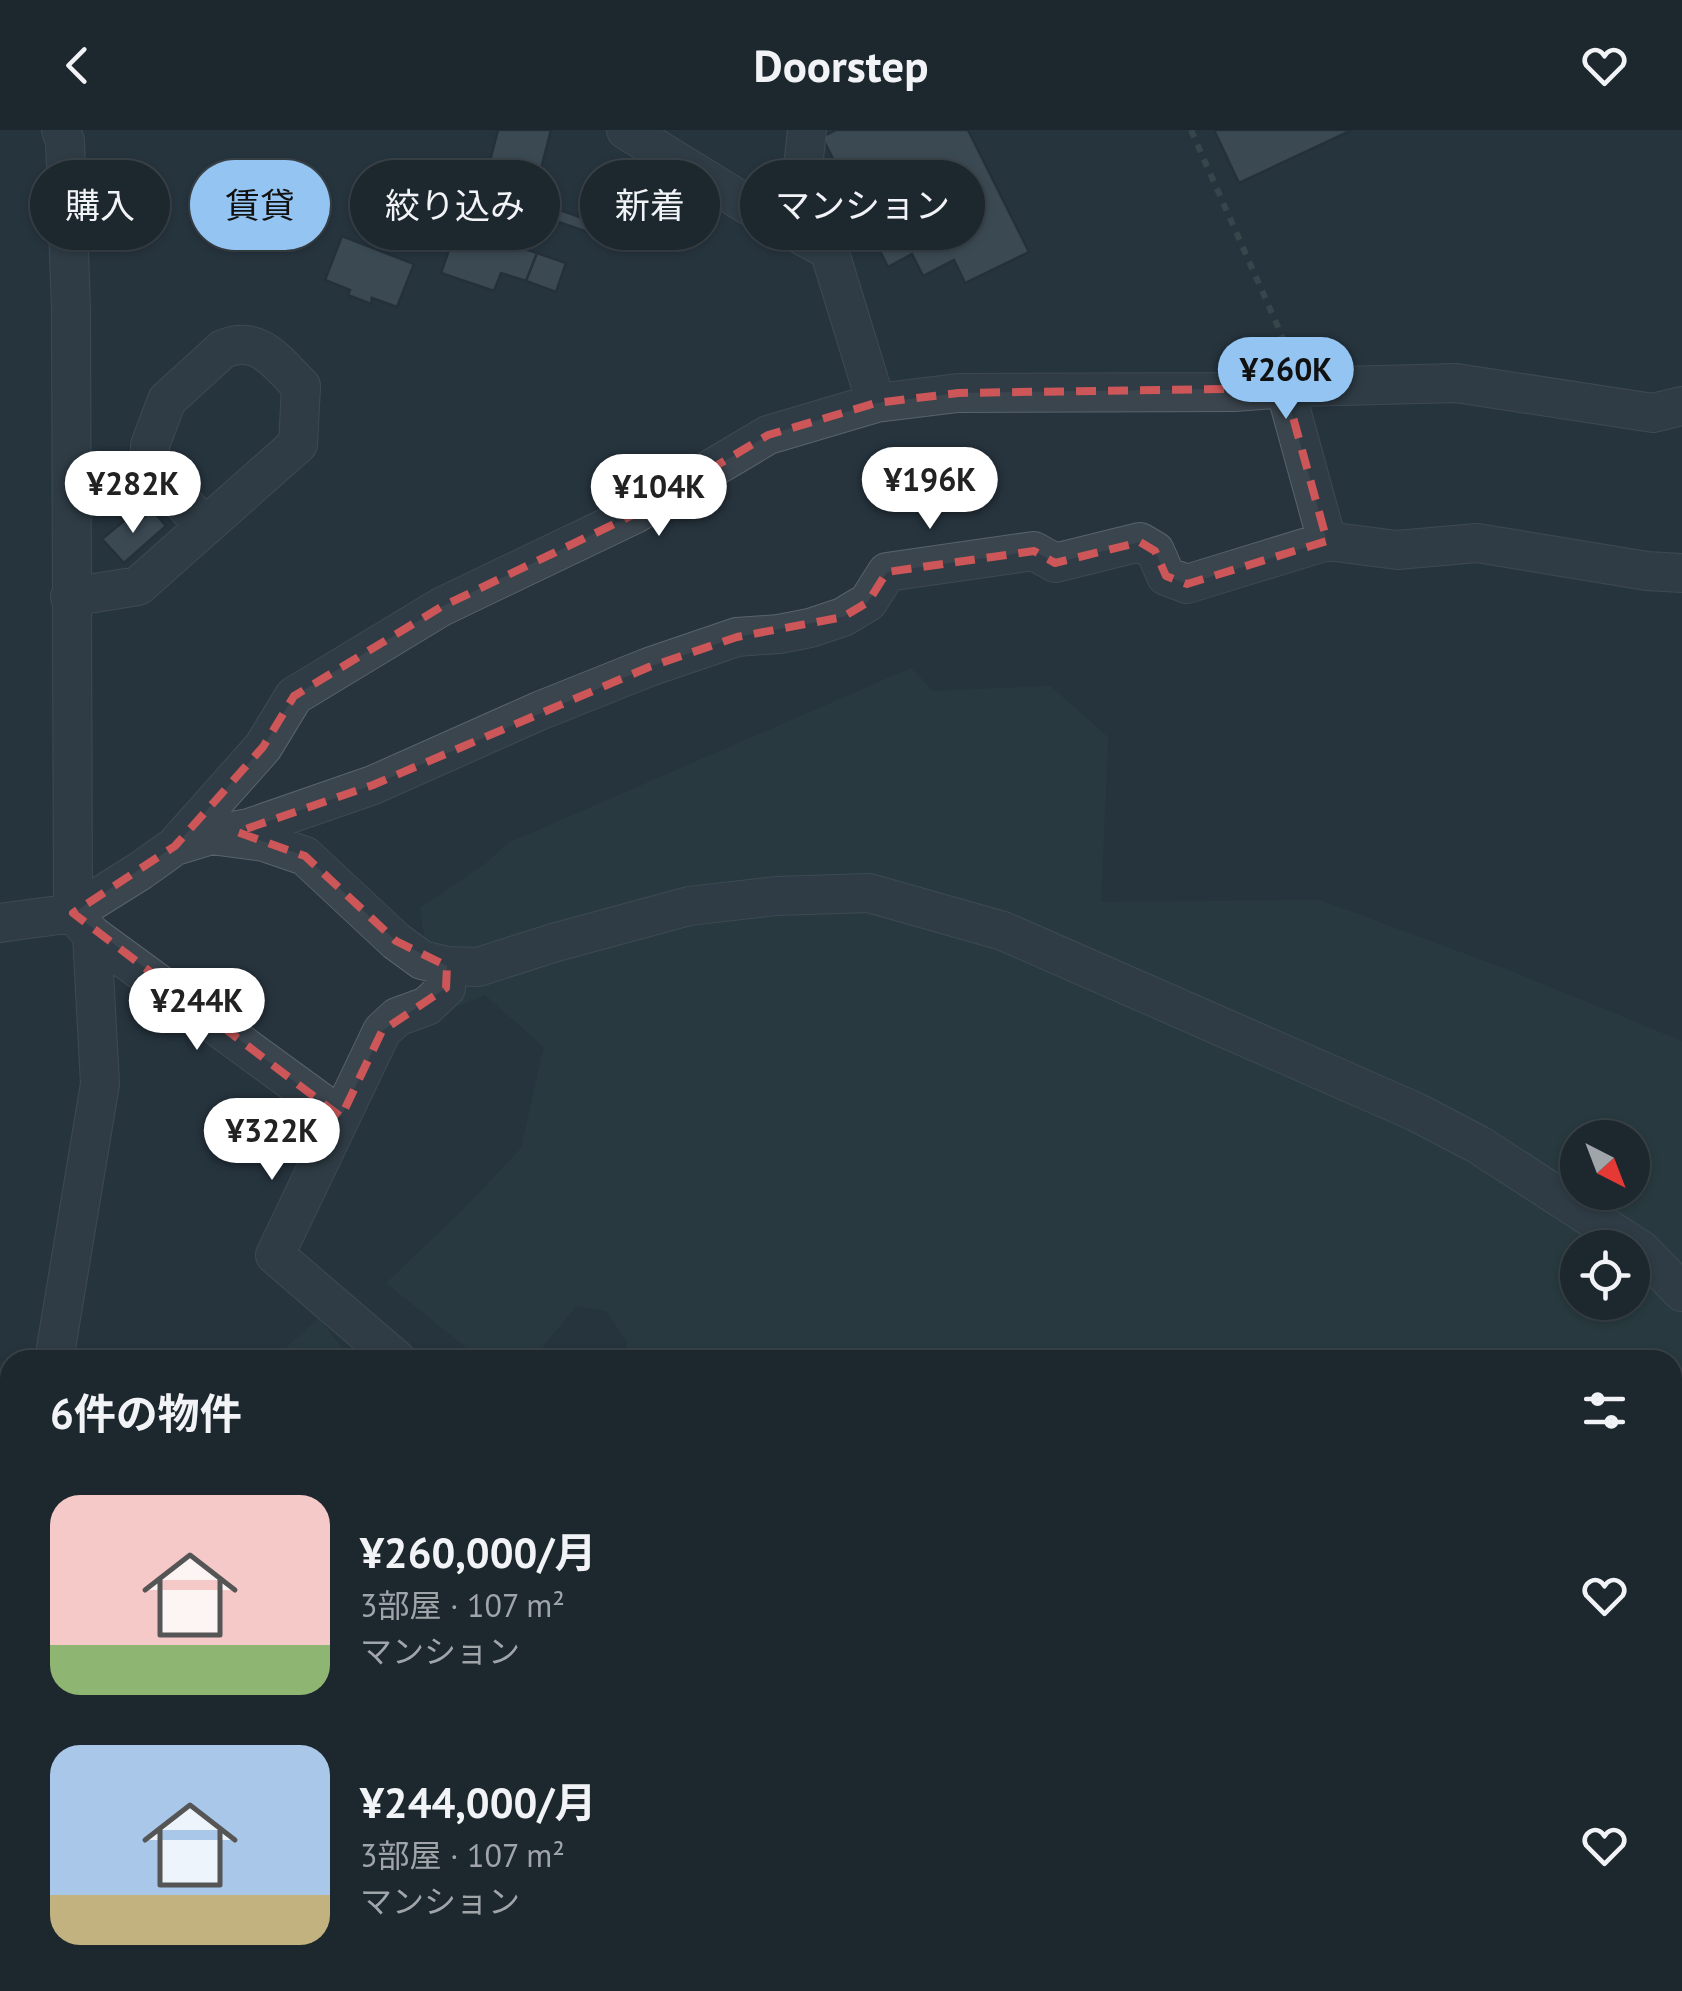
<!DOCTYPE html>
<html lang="ja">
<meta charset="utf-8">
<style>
body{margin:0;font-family:"PT Sans","Noto Sans JP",sans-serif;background:#2a333a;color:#f1f3f6;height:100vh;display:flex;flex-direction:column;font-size:38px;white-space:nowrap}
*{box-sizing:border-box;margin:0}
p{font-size:32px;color:#a0a5aa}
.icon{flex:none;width:55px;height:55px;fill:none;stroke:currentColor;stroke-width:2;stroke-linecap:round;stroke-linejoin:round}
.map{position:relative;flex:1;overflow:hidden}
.sheet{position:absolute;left:0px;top:1220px;width:1682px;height:642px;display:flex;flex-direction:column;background:#1d272e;border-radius:30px 30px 0 0;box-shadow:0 2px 8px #0004,0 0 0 2px #3b444a}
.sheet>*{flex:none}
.hud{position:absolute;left:30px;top:30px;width:1000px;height:90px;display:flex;gap:20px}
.needle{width:65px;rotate:138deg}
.tools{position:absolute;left:1560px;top:990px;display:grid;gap:20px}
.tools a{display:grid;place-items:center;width:90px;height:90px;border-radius:50%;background:#1d272e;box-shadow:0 2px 8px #0004,0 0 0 2px #3b444a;font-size:50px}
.price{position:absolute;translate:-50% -85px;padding:0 22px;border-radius:35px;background:#fff;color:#222;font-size:32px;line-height:65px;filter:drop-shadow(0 2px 5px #0008)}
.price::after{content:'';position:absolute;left:50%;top:60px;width:30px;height:22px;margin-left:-15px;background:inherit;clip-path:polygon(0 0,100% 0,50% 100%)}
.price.on{background:#94c4f1;color:#111}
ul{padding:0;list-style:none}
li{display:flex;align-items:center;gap:30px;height:250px;padding:0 50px}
li span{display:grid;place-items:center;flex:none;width:280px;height:200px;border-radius:30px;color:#555}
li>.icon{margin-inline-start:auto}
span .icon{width:120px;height:120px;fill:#fffc;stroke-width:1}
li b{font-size:42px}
h2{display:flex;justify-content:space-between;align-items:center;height:120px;padding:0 50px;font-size:42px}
.chip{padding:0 35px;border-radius:45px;background:#1d272e;box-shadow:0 2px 8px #0004,0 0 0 2px #3b444a;font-size:35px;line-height:90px}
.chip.on{background:#94c4f1;color:#111}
header{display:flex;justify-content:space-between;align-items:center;height:130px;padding:0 50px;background:#1d272e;font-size:45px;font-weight:600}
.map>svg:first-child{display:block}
.green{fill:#2a4140;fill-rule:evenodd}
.building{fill:#55626e;stroke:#222c35;stroke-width:2.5}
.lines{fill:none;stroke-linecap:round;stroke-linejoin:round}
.street-casing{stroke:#59636c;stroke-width:40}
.path{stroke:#495d5d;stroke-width:6;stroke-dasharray:8 8;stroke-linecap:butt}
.street{stroke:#3b454e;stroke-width:38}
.marked{fill:none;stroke:#cd5658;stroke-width:8;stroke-dasharray:20 12;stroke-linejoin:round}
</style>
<header><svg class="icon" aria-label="back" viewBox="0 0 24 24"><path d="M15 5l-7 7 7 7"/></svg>Doorstep<svg class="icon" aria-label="heart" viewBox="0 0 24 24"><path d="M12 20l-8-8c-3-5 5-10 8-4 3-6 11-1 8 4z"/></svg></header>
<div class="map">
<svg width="1682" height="1861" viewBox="0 0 1682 1861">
<rect width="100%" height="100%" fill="#27343e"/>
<path class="green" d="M911 538 933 561 1050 556 1108 607 1101 772 1320 770 1506 839 1682 911V1861H1629L1598 1853 1672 1852V1230H626L627 1211 606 1181 576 1176 532 1230H482L386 1153 463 1080 521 1018 544 917 485 865 458 876 432 853 420 778 485 734 508 713ZM1578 1008H1632V1062H1578ZM1578 1118H1632V1172H1578Z
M319 1188 351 1230H272Z
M551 1852 1532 1853 1529 1861H546Z"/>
<path class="building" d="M498 0H551L536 58 486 46Z
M836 0H968L1029 122 965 153 954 130 923 146 912 124 888 137 822 7Z
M1214 0H1352L1239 53Z
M528 69 603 95 599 106 524 80Z
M464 77 517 95 510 114 537 123 526 151 501 143 494 161 441 143Z
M342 106 414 134 397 177 372 168 371 174 348 165 350 160 325 150Z
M537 123 566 133 556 162 526 151Z
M152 380 166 396 124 433 102 409 125 390 131 398Z"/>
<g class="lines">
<g class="street-casing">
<path id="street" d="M626 0 769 88 829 120
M1285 258 1327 411
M876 273 958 263 1234 262 1304 257 1456 253 1653 283 1682 276
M70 467 138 456 298 314 301 256C277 233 260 204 223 219L167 270 150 315V330L157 344 205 397
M227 702 249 698 373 655 539 581 649 537 737 507 779 504 810 498 843 487 868 472 887 442 1034 421 1055 433 1140 412 1155 421 1166 446 1187 454 1327 411 1397 420 1477 413 1647 441 1682 443
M175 716 263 617 294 566 441 477 635 384 768 305 876 273 829 120 801 56 807 0
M0 793 73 783 140 741 175 716 211 705 264 712 305 726 396 811 422 830 447 836 478 837 553 813 689 776 776 766 869 763 1003 801 1416 982 1479 1015 1641 1120 1682 1162
M92 805 341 987
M54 1230 100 954 92 805 73 783 71 180 65 11 61 0
M397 1230 275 1125 382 901 397 887 427 876 446 858 447 836
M0 1544 10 1502
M440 1861 446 1852
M1223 1861 1239 1857 1246 1861"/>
</g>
<path class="path" d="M1191 0 1290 224"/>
<use href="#street" class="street"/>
</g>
<path d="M0 0H1682V1861H0ZM1285 258 1327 411 1187 454 1166 446 1155 421 1140 412 1055 433 1034 421 887 442 868 472 843 487 737 507 649 537 373 655 237 702 305 726 396 811 447 836 446 858 382 901 341 987 73 783 175 716 263 617 294 566 441 477 635 384 768 305 876 273 958 263Z" fill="#27343e" fill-opacity=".55" fill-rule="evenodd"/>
<path class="marked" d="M1285 258 1327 411 1187 454 1166 446 1155 421 1140 412 1055 433 1034 421 887 442 868 472 843 487 737 507 649 537 373 655 237 702 305 726 396 811 447 836 446 858 382 901 341 987 73 783 175 716 263 617 294 566 441 477 635 384 768 305 876 273 958 263Z"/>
</svg>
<div class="tools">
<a><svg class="needle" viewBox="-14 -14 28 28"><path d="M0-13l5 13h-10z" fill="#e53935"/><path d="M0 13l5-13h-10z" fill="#a0a5aa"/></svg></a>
<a><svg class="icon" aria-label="locate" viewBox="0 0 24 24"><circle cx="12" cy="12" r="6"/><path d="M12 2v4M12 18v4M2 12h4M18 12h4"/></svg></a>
</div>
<b class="price on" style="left:1286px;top:292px">¥260K</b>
<b class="price" style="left:930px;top:402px">¥196K</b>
<b class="price" style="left:133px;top:406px">¥282K</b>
<b class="price" style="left:659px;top:409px">¥104K</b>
<b class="price" style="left:197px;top:923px">¥244K</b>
<b class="price" style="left:272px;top:1053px">¥322K</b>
<div class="hud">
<a class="chip">購入</a>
<a class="chip on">賃貸</a>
<a class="chip">絞り込み</a>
<a class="chip">新着</a>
<a class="chip">マンション</a>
</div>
<section class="sheet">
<h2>6件の物件<svg class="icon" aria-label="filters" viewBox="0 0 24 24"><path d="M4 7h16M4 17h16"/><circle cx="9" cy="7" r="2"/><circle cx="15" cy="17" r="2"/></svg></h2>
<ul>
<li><span style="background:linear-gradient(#f6c9c9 75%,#8fb573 0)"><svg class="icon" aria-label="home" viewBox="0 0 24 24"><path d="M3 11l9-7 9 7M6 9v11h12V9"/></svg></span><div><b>¥260,000/月</b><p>3部屋 · 107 m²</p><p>マンション</p></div><svg class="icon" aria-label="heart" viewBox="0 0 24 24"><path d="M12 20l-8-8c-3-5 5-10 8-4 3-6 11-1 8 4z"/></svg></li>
<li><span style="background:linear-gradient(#a9c7e8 75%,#c2b280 0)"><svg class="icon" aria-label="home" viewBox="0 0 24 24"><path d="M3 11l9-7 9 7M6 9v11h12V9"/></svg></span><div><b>¥244,000/月</b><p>3部屋 · 107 m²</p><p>マンション</p></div><svg class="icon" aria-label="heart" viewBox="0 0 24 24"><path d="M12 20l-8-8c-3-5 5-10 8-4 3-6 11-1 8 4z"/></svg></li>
</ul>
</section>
</div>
